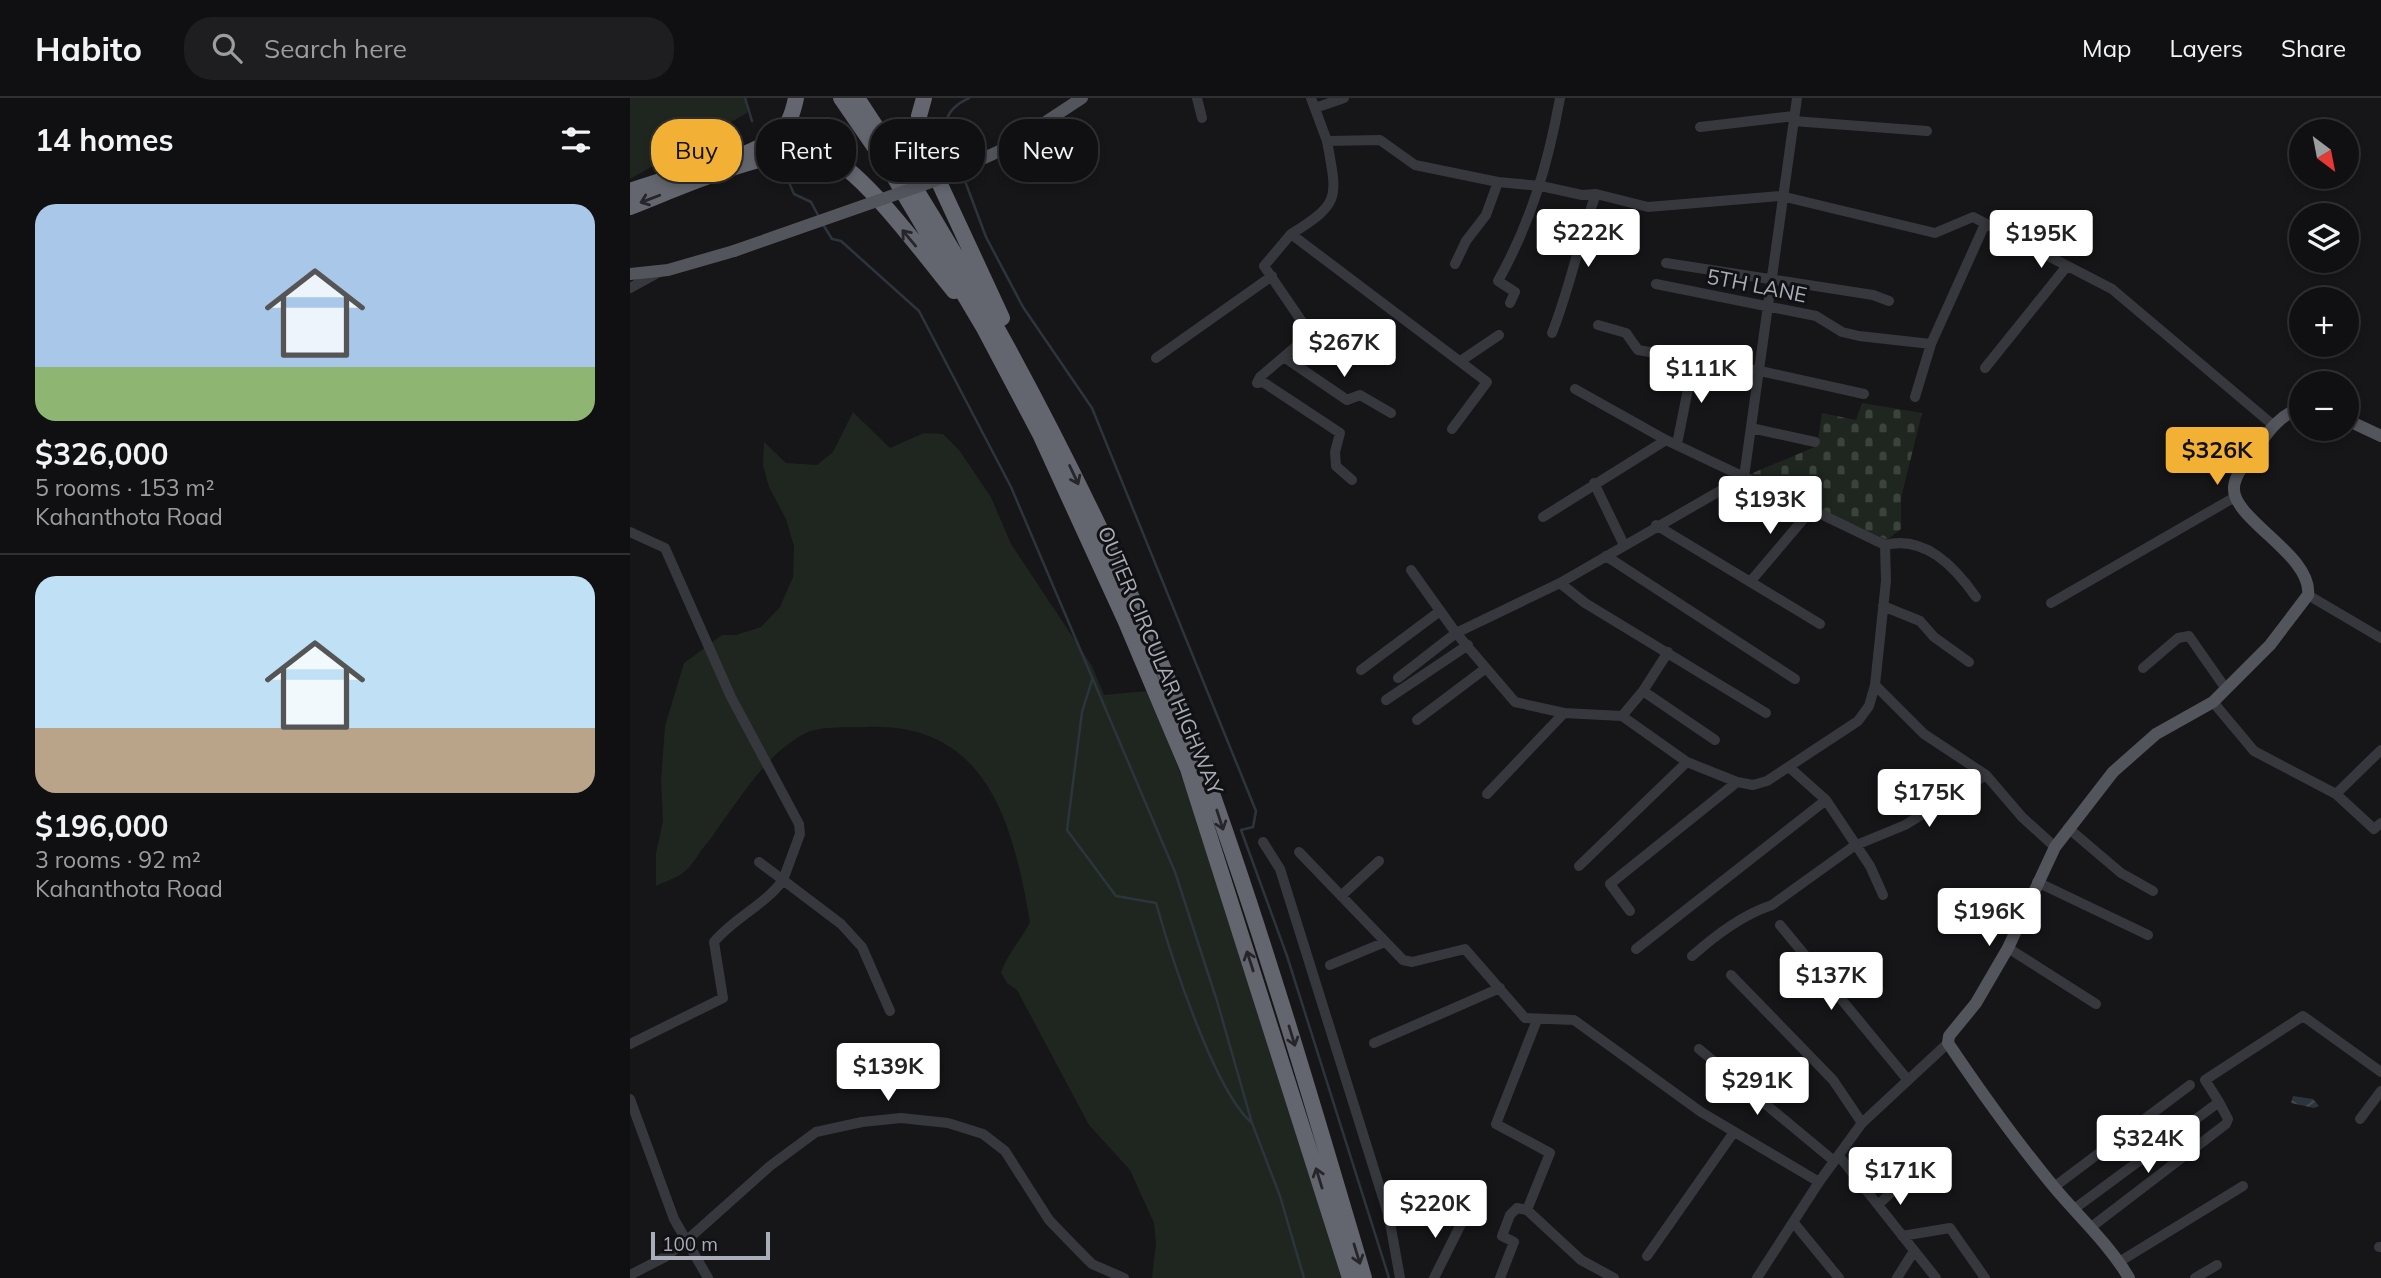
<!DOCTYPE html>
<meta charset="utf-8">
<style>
body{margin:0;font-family:Mulish,sans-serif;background:#1e1e20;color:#f1f3f6;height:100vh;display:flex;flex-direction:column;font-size:26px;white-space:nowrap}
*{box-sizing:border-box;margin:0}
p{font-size:23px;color:#9c9d9f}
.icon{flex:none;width:38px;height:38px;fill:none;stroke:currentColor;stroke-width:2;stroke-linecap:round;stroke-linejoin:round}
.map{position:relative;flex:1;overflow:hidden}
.drawer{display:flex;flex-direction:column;background:#101012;width:630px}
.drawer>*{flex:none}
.banner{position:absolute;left:21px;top:21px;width:665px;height:63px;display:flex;gap:14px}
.needle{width:46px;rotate:148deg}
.tools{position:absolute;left:1659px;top:21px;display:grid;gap:14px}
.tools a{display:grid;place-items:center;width:70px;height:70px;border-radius:50%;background:#101012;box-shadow:0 4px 10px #0003,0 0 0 2px #303032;font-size:35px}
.scale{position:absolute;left:21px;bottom:18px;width:119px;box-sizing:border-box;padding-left:7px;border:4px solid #a8adb8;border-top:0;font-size:19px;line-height:24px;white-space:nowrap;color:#a8adb8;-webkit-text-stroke:5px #111113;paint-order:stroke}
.price{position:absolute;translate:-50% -60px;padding:0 16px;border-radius:7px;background:#fff;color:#222;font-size:23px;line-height:46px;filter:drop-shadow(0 2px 4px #0008)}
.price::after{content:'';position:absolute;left:50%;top:42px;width:21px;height:16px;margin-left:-10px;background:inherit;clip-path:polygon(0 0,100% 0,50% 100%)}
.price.on{background:#f2b134;color:#111}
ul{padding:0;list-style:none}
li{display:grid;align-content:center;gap:14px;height:371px;padding:0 35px}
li+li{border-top:2px solid #303032}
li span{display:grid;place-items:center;height:217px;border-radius:21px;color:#555}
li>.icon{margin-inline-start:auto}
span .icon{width:126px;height:126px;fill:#fffc;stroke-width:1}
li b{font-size:30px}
h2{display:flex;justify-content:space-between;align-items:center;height:84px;padding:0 35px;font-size:30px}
.pill{padding:0 24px;border-radius:28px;background:#101012;box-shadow:0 4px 10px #0003,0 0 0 2px #303032;font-size:24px;line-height:63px}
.pill.on{background:#f2b134;color:#111}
header{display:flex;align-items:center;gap:42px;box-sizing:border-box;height:98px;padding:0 35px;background:#101012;border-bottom:2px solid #303032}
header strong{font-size:33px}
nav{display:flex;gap:38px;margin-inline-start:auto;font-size:24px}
.search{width:490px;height:63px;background:#1e1e20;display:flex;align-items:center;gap:18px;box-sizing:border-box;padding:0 24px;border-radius:28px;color:#9c9d9f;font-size:26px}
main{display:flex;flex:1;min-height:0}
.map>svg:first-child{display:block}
.grass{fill:#1e261f}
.cemetery{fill:url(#cemetery-stones)}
.water{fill:url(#water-waves)}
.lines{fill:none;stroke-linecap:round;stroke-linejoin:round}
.stream{stroke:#2c353c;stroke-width:2.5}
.minor{stroke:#37383d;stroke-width:10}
.major{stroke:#53555c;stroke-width:12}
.highway{stroke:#63666e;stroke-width:16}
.major-bridge{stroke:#53555c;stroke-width:12}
.oneway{stroke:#26262a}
.labels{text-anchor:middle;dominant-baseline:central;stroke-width:6;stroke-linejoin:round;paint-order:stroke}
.street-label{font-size:21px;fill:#a8adb8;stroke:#111113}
</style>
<header>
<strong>Habito</strong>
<div class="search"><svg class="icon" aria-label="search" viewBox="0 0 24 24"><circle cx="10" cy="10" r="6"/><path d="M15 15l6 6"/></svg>Search here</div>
<nav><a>Map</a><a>Layers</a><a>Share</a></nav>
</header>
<main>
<section class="drawer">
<h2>14 homes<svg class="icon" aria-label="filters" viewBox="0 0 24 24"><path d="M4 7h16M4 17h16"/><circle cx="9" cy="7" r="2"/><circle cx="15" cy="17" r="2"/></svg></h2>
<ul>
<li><span style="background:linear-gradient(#a9c7e8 75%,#8fb573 0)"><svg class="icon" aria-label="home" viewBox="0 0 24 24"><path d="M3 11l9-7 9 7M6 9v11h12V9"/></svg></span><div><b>$326,000</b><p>5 rooms · 153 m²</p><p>Kahanthota Road</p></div></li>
<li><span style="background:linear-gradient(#bfe0f5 70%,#b9a48a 0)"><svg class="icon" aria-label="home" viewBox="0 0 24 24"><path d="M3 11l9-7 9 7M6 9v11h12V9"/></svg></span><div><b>$196,000</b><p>3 rooms · 92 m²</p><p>Kahanthota Road</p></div></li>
</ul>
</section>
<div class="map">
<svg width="1751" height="1180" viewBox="0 0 1751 1180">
<defs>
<pattern id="cemetery-stones" width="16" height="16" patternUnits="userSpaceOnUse" patternTransform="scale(1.75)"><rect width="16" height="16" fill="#1e261f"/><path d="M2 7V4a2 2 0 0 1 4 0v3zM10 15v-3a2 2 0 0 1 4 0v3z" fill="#3c433d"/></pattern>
<pattern id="water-waves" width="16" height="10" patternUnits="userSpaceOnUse" patternTransform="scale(1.75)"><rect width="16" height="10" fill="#2c353c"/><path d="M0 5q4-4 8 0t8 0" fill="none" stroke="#485056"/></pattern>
</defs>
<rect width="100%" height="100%" fill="#161618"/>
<path class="grass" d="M0 0H117V15L0 81Z
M223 314 260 350 294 335 313 336 329 352 361 399 381 446 462 568 474 597 518 593 561 703 716 1180H522L526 1145 524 1125 500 1072 459 1027 387 892 377 885 371 875C377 856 391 842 400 824 383 725 357 623 235 629 216 630 188 627 172 637 131 660 103 712 74 749 68 756 62 768 54 774 47 780 34 784 26 788V755L33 723 31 683 35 628 54 565 92 537H106L131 529 150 509 163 479 164 448 156 421 139 389 133 367 134 344 156 365 187 367 203 354Z"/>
<path class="cemetery" d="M1232 305 1292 315 1271 400V431L1257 442 1118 377 1187 348 1192 315 1226 322Z"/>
<path class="water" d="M1663 998 1683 1001 1689 1008 1684 1010 1661 1005Z"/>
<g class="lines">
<path class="stream" d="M115 0 122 23
M320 55C314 28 311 13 339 0
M154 73 164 96 181 104 189 119
M335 83 356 139 393 209 462 310 626 713 623 729 611 732 657 858 759 1180
M194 128 202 141 211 143 289 213 381 389 545 774 587 903 622 1025 650 1098 674 1180
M462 582 452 614 437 732 486 798 526 805C540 855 584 993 622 1025"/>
<path class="minor" d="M567 0 572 20
M681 0 697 43 750 42 785 67 868 84 911 88 952 97 966 96 1018 109 1151 98 1305 135 1343 119 1482 191 1643 327
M1167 0 1114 379 1255 447 1256 483 1245 587 1294 636 1356 677 1392 719 1425 749
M685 10 714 0
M1163 23 1297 33
M1070 29 1164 18
M697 43C707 99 712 105 661 136L857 284 822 331
M661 136 634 168 677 231 678 238 630 279 627 285 633 284 710 335 705 354 706 368 722 382
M1036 165 1243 197 1259 203
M825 166 836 143 856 117 868 84
M1026 186 1186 218 1212 234 1229 238 1301 246
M0 190 29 174
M880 205 885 194 868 183C901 124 918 66 930 0
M968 227 996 235 1008 252 1130 273 1234 296
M922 235C940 190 949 142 966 96
M654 259 717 302 730 297 761 315
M526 260 642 178
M832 262 869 237
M1355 270 1437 168
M1285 299 1301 246 1355 126
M1121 330 1185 344
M1047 346 1064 261
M964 385 994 447
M913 419 1036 342
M1026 427 1190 526
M0 434 35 450 101 599 169 726 170 736 153 782 129 764
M1255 447C1295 437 1325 469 1346 499
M976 458 1165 581
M781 472 826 535 885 604 934 615 992 618 1057 664 1107 684 1123 687 1137 683 1228 623 1239 608 1245 587
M1120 484 1182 411
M930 485 955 505 1136 615
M1678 497 1751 540
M1421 505 1605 399
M1253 508 1290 523 1304 539 1339 564
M1038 554 1013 593 1085 642
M1513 570 1548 540 1559 538 1596 591
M731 572 810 513
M768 580 826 535 930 485 1114 379 1036 342 945 291
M756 602 838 547
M1583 604 1624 653 1706 696 1744 731 1751 725
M992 618 1013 593
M787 622 856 570
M1159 669 1196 702 1240 768 1253 797
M857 696 934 615
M1706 696 1751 652
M1438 730 1491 775 1523 793
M633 744 650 771 759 1119 770 1180
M669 754 773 862 782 864 835 851 895 920 944 922 1071 1014 1189 1084
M949 768 1057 664
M1407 784 1518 837
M711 798 749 763
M1000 813 980 786 1107 684
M1150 827 1277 981
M1378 850 1466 906
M1006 851 1196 702
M1062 858C1086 837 1112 817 1142 807L1224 748 1275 727 1356 677
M700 867 755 844
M1101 877 1203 982 1232 1025
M744 945 870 890
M0 946 93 900 84 844C104 820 135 807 153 782L211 826 232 849 260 913
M1069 951 1204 1063
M0 1001 44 1121 78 1180
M1730 1021 1751 993
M1209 1058 1306 1180
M1424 1089 1560 987
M1248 1107 1297 1060
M1444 1111 1589 1004 1575 982 1673 918 1751 974
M897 1112 920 1055 866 1026 907 922
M1164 1125 1209 1180
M1460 1130 1596 1026 1598 1021 1589 1004
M1272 1138 1320 1130 1355 1180
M1749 1149H1751
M1017 1158 1104 1034
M1489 1164 1613 1088
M0 1177 35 1159 56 1143 140 1068 186 1034 232 1024 271 1020 318 1025 353 1036 375 1053 419 1122 450 1154 462 1166 494 1180
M804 1180 835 1118
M870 1180 884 1144 872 1138 880 1117 887 1110 897 1112 951 1162 984 1180
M1127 1180 1189 1084 1232 1025 1318 945
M1267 1180 1284 1153
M1565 1180 1587 1167"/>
<path class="major" d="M376 50 452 0
M0 176 38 172 104 153
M1717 322 1751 338
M1499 1180C1479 1146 1449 1119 1424 1089 1386 1043 1351 994 1318 945L1319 938 1346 905 1378 850 1425 749 1483 674 1526 636 1583 604 1640 547 1678 497C1683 457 1601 421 1604 389 1605 376 1617 363 1625 352 1638 334 1649 317 1671 310"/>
<path class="highway" d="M211 0 257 67 354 230 410 336 496 524 558 671 720 1180
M227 0C320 139 400 284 472 435 508 513 545 592 574 673 634 840 684 1010 734 1180
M294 0 289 18 295 54 372 220
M0 93C38 78 119 62 147 38 159 28 163 14 166 0
M0 109C47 91 147 44 195 58 230 68 298 162 324 193"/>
<path class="major-bridge" d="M104 153 304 83 376 50"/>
</g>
<defs><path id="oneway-shaft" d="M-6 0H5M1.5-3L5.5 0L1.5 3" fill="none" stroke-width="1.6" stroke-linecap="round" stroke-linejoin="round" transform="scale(1.75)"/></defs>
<g class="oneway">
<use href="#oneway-shaft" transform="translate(20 101) rotate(159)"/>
<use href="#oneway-shaft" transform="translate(279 140) rotate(-130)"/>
<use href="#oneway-shaft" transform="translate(444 377) rotate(65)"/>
<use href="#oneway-shaft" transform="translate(590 722) rotate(72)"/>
<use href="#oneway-shaft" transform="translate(620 863) rotate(-108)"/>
<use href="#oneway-shaft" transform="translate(662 938) rotate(73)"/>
<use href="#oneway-shaft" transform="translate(689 1080) rotate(-107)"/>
<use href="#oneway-shaft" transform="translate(727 1156) rotate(73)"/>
</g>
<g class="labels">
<g class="street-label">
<text transform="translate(1127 187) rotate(11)">5TH LANE</text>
<text transform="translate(531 562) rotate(67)">OUTER CIRCULAR HIGHWAY</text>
</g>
</g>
</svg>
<div class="tools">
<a><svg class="needle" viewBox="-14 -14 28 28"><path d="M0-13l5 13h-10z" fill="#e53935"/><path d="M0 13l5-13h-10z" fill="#9c9d9f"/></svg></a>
<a><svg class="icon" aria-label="layers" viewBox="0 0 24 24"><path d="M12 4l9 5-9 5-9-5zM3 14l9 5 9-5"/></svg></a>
<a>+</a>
<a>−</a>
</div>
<div class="scale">100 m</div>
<b class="price" style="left:958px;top:171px">$222K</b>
<b class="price" style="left:1411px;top:172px">$195K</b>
<b class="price" style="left:714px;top:281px">$267K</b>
<b class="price" style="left:1071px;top:307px">$111K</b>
<b class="price on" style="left:1587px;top:389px">$326K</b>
<b class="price" style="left:1140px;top:438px">$193K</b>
<b class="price" style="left:1299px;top:731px">$175K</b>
<b class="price" style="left:1359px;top:850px">$196K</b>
<b class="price" style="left:1201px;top:914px">$137K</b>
<b class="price" style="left:258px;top:1005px">$139K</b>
<b class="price" style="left:1127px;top:1019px">$291K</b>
<b class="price" style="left:1518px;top:1077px">$324K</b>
<b class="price" style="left:1270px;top:1109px">$171K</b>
<b class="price" style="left:805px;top:1142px">$220K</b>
<div class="banner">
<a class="pill on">Buy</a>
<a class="pill">Rent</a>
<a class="pill">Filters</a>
<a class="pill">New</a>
</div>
</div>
</main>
